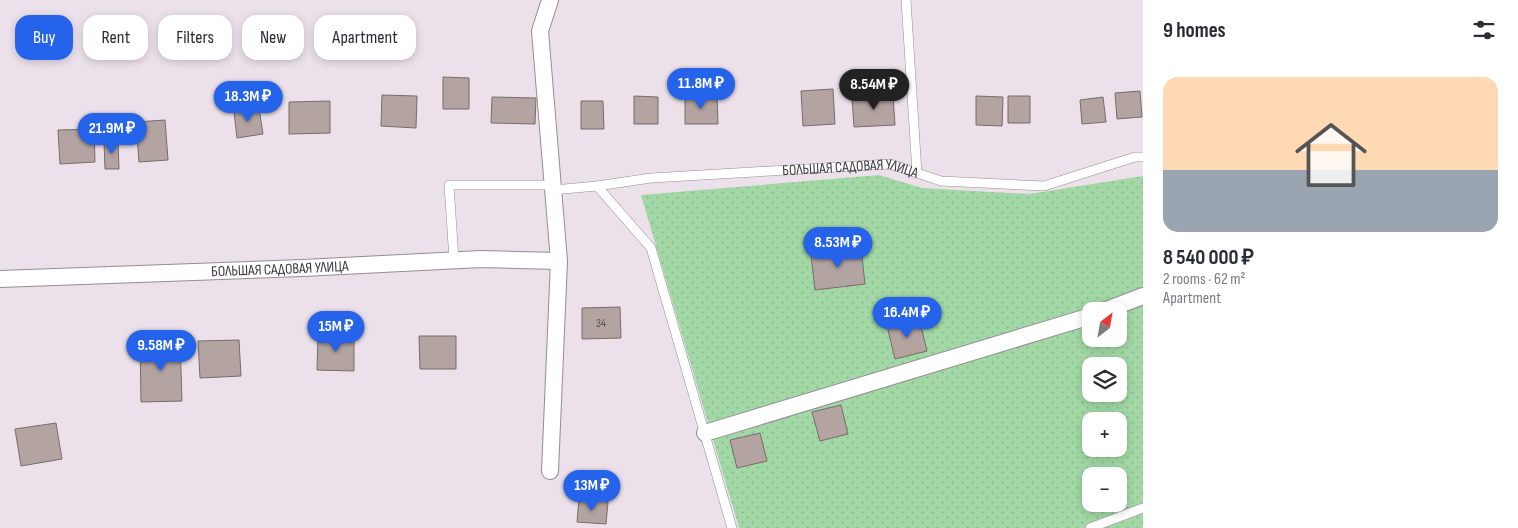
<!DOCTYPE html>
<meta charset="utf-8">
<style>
body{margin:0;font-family:"Sofia Sans Condensed",sans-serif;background:#f2f2f3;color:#2b2b33;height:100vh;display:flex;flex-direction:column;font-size:19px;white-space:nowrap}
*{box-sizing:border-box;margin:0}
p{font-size:16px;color:#7c7c81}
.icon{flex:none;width:28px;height:28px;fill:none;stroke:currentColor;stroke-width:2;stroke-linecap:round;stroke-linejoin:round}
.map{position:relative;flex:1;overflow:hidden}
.side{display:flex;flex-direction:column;background:#fff;width:375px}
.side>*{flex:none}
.banner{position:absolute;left:15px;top:15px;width:475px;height:45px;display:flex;gap:10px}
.needle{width:32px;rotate:31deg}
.buttons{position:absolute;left:1082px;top:302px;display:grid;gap:10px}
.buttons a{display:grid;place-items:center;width:45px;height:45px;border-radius:10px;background:#fff;box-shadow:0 2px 8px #0003;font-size:25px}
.price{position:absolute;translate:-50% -42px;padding:0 11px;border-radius:18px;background:#2563eb;color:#fff;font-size:16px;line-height:32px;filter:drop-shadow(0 1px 2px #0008)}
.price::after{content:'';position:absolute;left:50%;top:30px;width:15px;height:11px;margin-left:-8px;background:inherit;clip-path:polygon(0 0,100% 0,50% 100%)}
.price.on{background:#222;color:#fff}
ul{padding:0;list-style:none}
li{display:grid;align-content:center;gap:10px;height:265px;padding:0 20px}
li+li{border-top:1px solid #e1e1e2}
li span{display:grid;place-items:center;height:155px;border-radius:15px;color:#555}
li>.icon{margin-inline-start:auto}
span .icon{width:90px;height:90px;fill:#fffc;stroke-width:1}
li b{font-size:21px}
h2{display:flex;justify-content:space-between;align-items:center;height:60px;padding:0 20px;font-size:21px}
.chip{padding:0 18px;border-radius:15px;background:#fff;box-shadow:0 2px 8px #0003;font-size:18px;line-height:45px}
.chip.on{background:#2563eb;color:#fff}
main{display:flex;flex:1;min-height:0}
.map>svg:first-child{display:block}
.park{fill:url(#park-dots);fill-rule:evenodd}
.building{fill:#b3a4a1;stroke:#796b69}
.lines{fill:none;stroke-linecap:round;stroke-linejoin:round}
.lane-casing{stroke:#968c95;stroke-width:10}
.street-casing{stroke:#968c95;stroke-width:18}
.lane{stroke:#fff;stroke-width:9}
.street{stroke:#fff;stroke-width:16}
.labels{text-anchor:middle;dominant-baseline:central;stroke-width:5;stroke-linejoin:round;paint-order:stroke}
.number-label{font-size:12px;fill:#595254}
.street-label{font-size:15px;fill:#3b373b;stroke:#ece1eb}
</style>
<main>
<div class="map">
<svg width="1143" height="528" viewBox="0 0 1143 528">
<defs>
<pattern id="park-dots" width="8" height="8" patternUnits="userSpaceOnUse" patternTransform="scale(1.25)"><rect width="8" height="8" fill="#a1d8a5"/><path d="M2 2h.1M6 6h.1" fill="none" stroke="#8cba8f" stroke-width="1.8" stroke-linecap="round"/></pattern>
</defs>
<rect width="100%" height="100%" fill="#ece1eb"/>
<path class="park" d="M879 175 922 188 1029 194 1143 176V528H739L641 195ZM1091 311H1119V339H1091ZM1091 366H1119V394H1091ZM1091 421H1119V449H1091ZM1091 476H1119V504H1091Z"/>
<path class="building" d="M443 77 469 78V109H443Z
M833 89 835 124 803 126 801 91Z
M1140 91 1142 117 1117 119 1115 93Z
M382 95 417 96 416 128 381 126Z
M717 95 718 124H685V96Z
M893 95 895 125 854 127 852 98Z
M634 96 658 97V124H634Z
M976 96 1003 97 1002 126 976 125Z
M1008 96H1030V123H1008Z
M492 97 536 98 535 124 491 123Z
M1103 97 1106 122 1082 124 1080 100Z
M330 101V133L289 134V102Z
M581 101H603L604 129H581Z
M259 108 263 134 237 138 234 112Z
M165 120 168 160 139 162 136 122Z
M94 129 95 162 60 164 58 130Z
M118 141 119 169H105L104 142Z
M861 248 865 284 815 290 811 255Z
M620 307 621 338 582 339V308Z
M919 318 927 351 895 359 887 326Z
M318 335 354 336V371L317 370Z
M419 336H456V369H420Z
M239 340 241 376 200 378 198 341Z
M180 341 182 401 141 402 140 342Z
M841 405 848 434 820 441 812 412Z
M56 423 62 459 21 466 15 429Z
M760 433 767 461 737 468 730 440Z
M579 499 608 502 606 524 577 522Z"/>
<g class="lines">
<g class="lane-casing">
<g id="lane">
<path d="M906 0 917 173"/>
<path d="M597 186 651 248 732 528"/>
<path id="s1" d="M553 190 597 186 651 178 890 164 941 181 1044 186 1135 157H1143"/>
<path d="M454 260 449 185H553"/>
<path d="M1090 528 1143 508"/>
</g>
</g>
<g class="street-casing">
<g id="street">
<path d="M550 0 540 31 559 261 550 471"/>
<path id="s2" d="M0 279 303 268 481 259 559 261"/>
<path d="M1104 311 1143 296"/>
<path d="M705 433 1091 316"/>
</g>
</g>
<use href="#lane" class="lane"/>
<use href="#street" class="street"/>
</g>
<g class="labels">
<g class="number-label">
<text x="601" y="323">34</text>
</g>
<g class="street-label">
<text stroke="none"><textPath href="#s1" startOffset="299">БОЛЬШАЯ САДОВАЯ УЛИЦА</textPath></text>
<text stroke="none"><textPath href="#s2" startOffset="280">БОЛЬШАЯ САДОВАЯ УЛИЦА</textPath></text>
</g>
</g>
</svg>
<div class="buttons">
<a><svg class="needle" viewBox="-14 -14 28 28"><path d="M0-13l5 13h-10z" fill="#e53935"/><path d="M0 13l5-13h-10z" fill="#7c7c81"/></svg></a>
<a><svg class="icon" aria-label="layers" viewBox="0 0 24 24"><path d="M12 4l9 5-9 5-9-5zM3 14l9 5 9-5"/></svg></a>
<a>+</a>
<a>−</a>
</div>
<b class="price" style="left:701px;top:110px">11.8M ₽</b>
<b class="price on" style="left:874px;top:111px">8.54M ₽</b>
<b class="price" style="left:248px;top:123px">18.3M ₽</b>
<b class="price" style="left:112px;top:155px">21.9M ₽</b>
<b class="price" style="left:838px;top:269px">8.53M ₽</b>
<b class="price" style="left:907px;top:339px">16.4M ₽</b>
<b class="price" style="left:336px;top:353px">15M ₽</b>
<b class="price" style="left:161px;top:372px">9.58M ₽</b>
<b class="price" style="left:592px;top:512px">13M ₽</b>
<div class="banner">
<a class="chip on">Buy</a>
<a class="chip">Rent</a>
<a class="chip">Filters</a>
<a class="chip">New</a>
<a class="chip">Apartment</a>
</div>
</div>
<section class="side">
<h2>9 homes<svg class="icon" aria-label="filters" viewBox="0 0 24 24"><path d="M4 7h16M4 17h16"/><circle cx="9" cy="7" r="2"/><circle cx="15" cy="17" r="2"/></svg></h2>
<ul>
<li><span style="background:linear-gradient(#ffd9b3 60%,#9aa5b1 0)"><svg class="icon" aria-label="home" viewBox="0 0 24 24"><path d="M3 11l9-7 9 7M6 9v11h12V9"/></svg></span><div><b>8 540 000 ₽</b><p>2 rooms · 62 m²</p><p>Apartment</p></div></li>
</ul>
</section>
</main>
